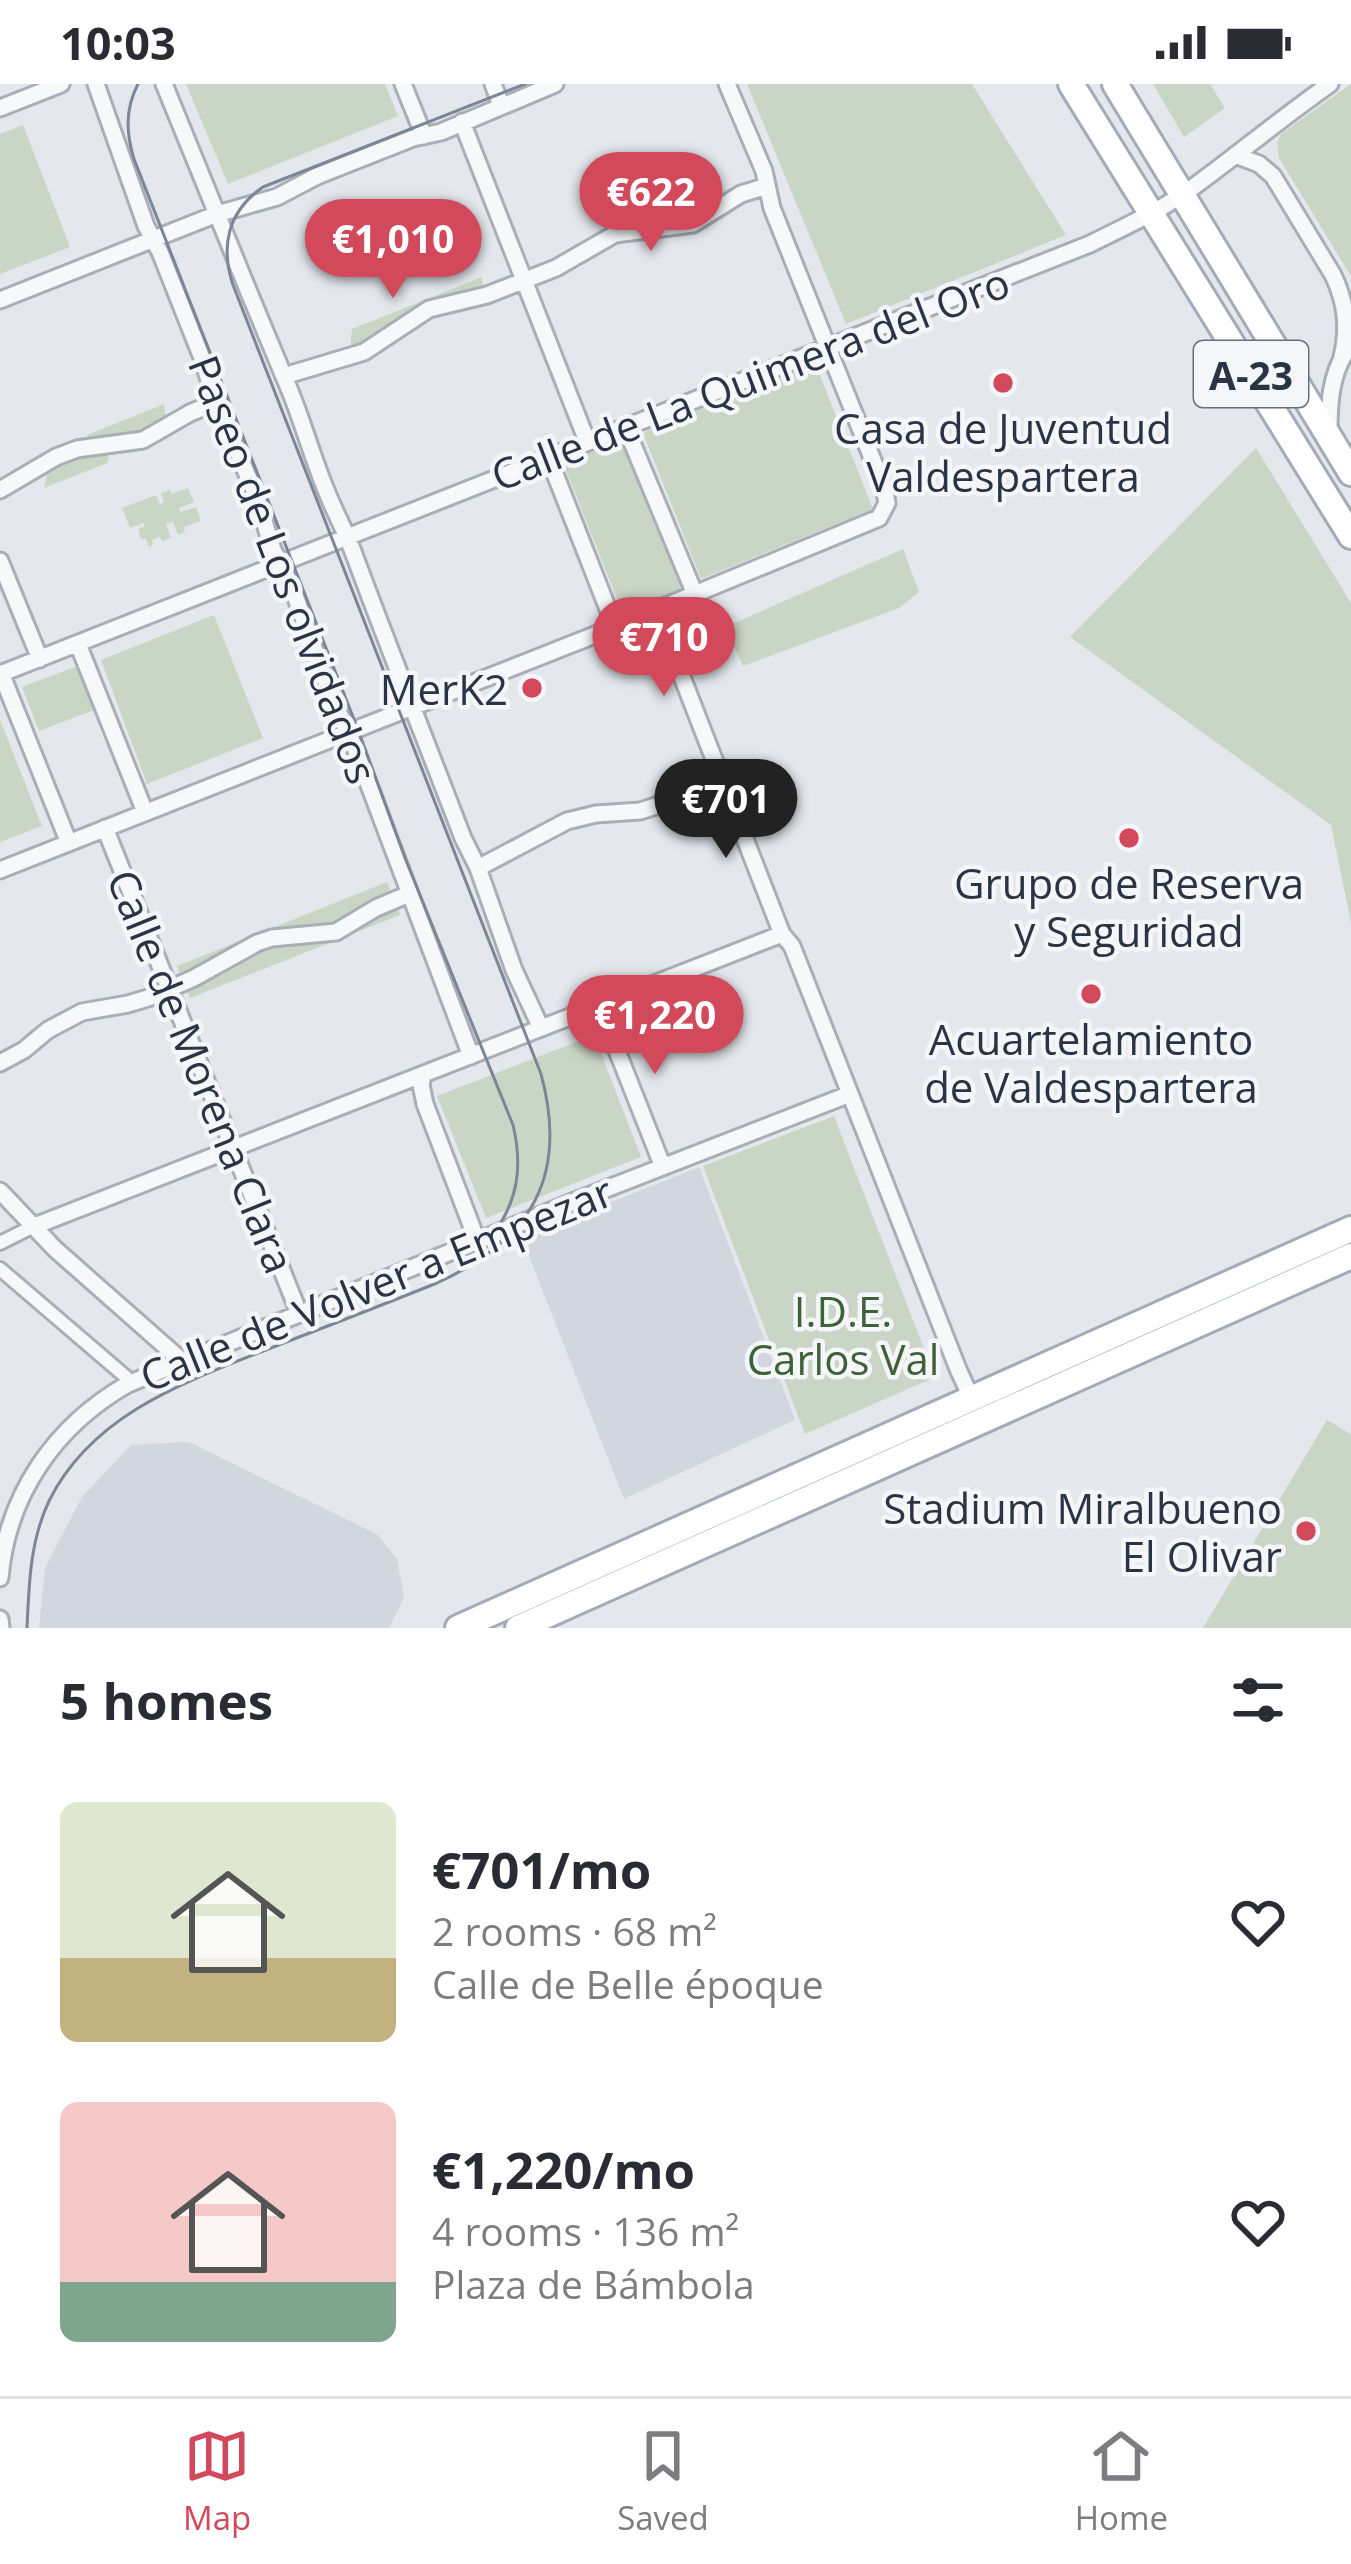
<!DOCTYPE html>
<meta charset="utf-8">
<style>
body{margin:0;font-family:"Open Sans",sans-serif;background:#f2f2f3;color:#2b2b33;height:100vh;display:flex;flex-direction:column;font-size:45px;white-space:nowrap}
*{box-sizing:border-box;margin:0}
p{font-size:39px;color:#7c7c81}
.icon{flex:none;width:66px;height:66px;fill:none;stroke:currentColor;stroke-width:2;stroke-linecap:round;stroke-linejoin:round}
.map{position:relative;height:1544px;overflow:hidden}
.drawer{display:flex;flex-direction:column;background:#fff;flex:1}
.drawer>*{flex:none}
.price{position:absolute;translate:-50% -102px;padding:0 27px;border-radius:42px;background:#d1495b;color:#fff;font-size:39px;line-height:78px;filter:drop-shadow(0 3px 6px #0008)}
.price::after{content:'';position:absolute;left:50%;top:72px;width:36px;height:27px;margin-left:-18px;background:inherit;clip-path:polygon(0 0,100% 0,50% 100%)}
.price.on{background:#222;color:#fff}
ul{padding:0;list-style:none}
li{display:flex;align-items:center;gap:36px;height:300px;padding:0 60px}
li span{display:grid;place-items:center;flex:none;width:336px;height:240px;border-radius:18px;color:#555}
li>.icon{margin-inline-start:auto}
span .icon{width:144px;height:144px;fill:#fffc;stroke-width:1}
li b{font-size:51px}
h2{display:flex;justify-content:space-between;align-items:center;height:144px;padding:0 60px;font-size:51px}
.status{display:flex;justify-content:space-between;align-items:center;height:84px;padding:0 60px;background:#fff;direction:ltr}
.status svg{height:33px;fill:currentColor}
.menu{display:flex;justify-content:space-around;align-items:center;height:168px;border-top:3px solid #e1e1e2;background:#fff;font-size:33px;color:#7c7c81}
.menu a{display:grid;justify-items:center;gap:6px}
.menu .on{color:#d1495b}
.map>svg:first-child{display:block}
.built{fill:#d2d6de}
.green{fill:#c9d6c5}
.lines{fill:none;stroke-linecap:round;stroke-linejoin:round}
.pedestrian-casing{stroke:#a9aeb7;stroke-width:18}
.minor-casing{stroke:#a9aeb7;stroke-width:21}
.primary-casing{stroke:#a3abb8;stroke-width:30}
.pedestrian{stroke:#f7f8fa;stroke-width:12}
.minor{stroke:#f7f8fa;stroke-width:15}
.primary{stroke:#fff;stroke-width:24}
.tram{stroke:#7d8696;stroke-width:3}
.poi-dot{fill:#d1495b;stroke:#f4f6f9;stroke-width:4.5}
.labels{text-anchor:middle;dominant-baseline:central;stroke-width:9;stroke-linejoin:round;paint-order:stroke}
.shield{fill:#f4f6f9;stroke:#676e7b;stroke-width:3}
.shield-label{font-size:39px;font-weight:bold;fill:#2b3445}
.street-label{font-size:42px;fill:#2b3445;stroke:#f4f6f9}
.poi-label{font-size:42px;fill:#2b3445;stroke:#f4f6f9}
.park-label{font-size:42px;fill:#3f6138;stroke:#f4f6f9}
</style>
<div class="status"><b>10:03</b><svg viewBox="0 0 49 12"><path d="M0 12V9h3v3zM5 12V6h3v6zM10 12V3h3v9zM15 12V0h3v12zM26 1h20v11H26zM47 4h2v5h-2z"/></svg></div>
<div class="map">
<svg width="1351" height="1544" viewBox="0 0 1351 1544">
<rect width="100%" height="100%" fill="#e4e7ec"/>
<path class="built" d="M699 1083 795 1336 624 1415 522 1154Z
M184 1358 193 1360 378 1451 397 1475 404 1514 389 1544H39L45 1484 82 1413 131 1361Z"/>
<path class="green" d="M186 0H385L398 32 228 100Z
M747 0H972L1066 151 846 240Z
M1153 0H1210L1225 24 1184 53Z
M1351 0V192L1279 74 1277 59 1281 50Z
M23 41 70 163 0 190V50Z
M714 103 716 116C693 132 674 137 646 137L647 129Z
M482 193 483 205C460 211 438 212 416 223 392 235 376 254 350 266L352 245Z
M815 279 873 425 701 495 643 349Z
M164 320 166 335C137 352 120 351 88 355L87 351Z
M621 350 683 506 623 530 561 374Z
M1256 364 1351 519V839L1331 741 1070 553Z
M110 368 107 379 44 404 49 383 78 371Z
M188 404 194 418 179 424 180 428 196 423 201 437 184 443 185 448 178 451 173 438 166 440 171 454 162 457 160 453 152 456 153 461 149 463 146 454 141 455 138 445 144 443V439L130 444 122 424 156 411 160 420 164 418 161 409 170 406 172 410Z
M903 465 919 508 899 524 743 582 725 543Z
M214 531 263 654 147 700 101 576Z
M77 582 94 626 39 647 22 603Z
M0 636 42 742 0 758Z
M387 798 391 808 333 840 276 846 254 852 206 880 180 891 177 882Z
M397 822 400 831 190 914 186 905C210 895 230 879 254 869 278 859 303 863 329 857 354 851 374 833 397 822Z
M594 951 641 1073 486 1134 437 1012Z
M834 1032 935 1293 805 1350 703 1082Z
M1327 1336 1351 1350V1544H1203Z"/>
<g class="lines">
<g class="pedestrian-casing">
<path id="pedestrian" d="M0 1159 32 1143
M0 1185 126 1293"/>
</g>
<g class="minor-casing">
<path id="minor" d="M96 0 146 142 160 168 202 274 216 318 256 411 273 466 292 503 332 614 355 664 471 972
M164 0C204 99 244 197 285 295 301 331 311 370 326 406 335 429 347 450 355 473 390 567 427 660 463 754L478 784 514 886 541 944
M403 0 424 52
M493 0 501 21
M0 24 61 0
M462 38 587 357
M1235 71 1259 80 1273 92 1333 191C1346 218 1349 243 1342 273
M0 216 217 130 277 113 317 92 413 54 441 48 555 0
M284 292 364 268 429 225 487 211 556 184 615 150 693 140 741 110 767 102
M626 344 694 508
M1329 350C1329 321 1330 294 1345 269
M548 372 615 543
M0 406 56 373 77 365 143 356 190 329 216 318
M0 477 40 575
M656 526 782 850 792 862 958 1285 973 1318
M78 560 145 728
M1 589 69 759
M0 590 1090 160C1126 142 1164 125 1196 101 1241 68 1284 32 1330 0
M105 744 299 1229
M478 784 567 737 596 730 640 727 656 722 719 687
M0 786 615 543 879 434 887 419 884 404 772 124 764 87 727 0
M599 921 663 1083
M0 979 24 966 48 946 82 928 128 920 151 913 194 894 257 859 272 854 336 848 376 824 409 810
M423 992 421 1001 425 1020 478 1159
M0 1107 55 1165 182 1277
M32 1143 782 850
M0 1494C7 1410 56 1341 128 1300L575 1117 850 1010
M0 1535 1 1544"/>
</g>
<g class="primary-casing">
<path id="primary" d="M1071 0 1351 452
M1115 0 1351 389
M458 1544 1351 1145
M518 1544 1351 1172"/>
</g>
<use href="#pedestrian" class="pedestrian"/>
<use href="#minor" class="minor"/>
<use href="#primary" class="primary"/>
<path class="tram" d="M138 0C125 25 126 49 134 75L357 643 405 774 513 1041C523 1083 518 1117 492 1152
M27 1544C29 1500 30 1457 49 1417 94 1326 194 1295 281 1260 333 1240 385 1220 437 1199 531 1156 569 1093 541 990L233 201C220 162 228 127 263 103L525 0"/>
</g>
<g class="poi-dot">
<circle cx="1003" cy="299" r="12"/>
<circle cx="532" cy="604" r="12"/>
<circle cx="1129" cy="754" r="12"/>
<circle cx="1091" cy="910" r="12"/>
<circle cx="1306" cy="1447" r="12"/>
</g>
<g class="labels">
<rect class="shield" x="1194" y="257" width="114" height="66" rx="9"/>
<g class="shield-label">
<text x="1251" y="290">A-23</text>
</g>
<g class="street-label">
<text transform="translate(750 294) rotate(-21)">Calle de La Quimera del Oro</text>
<text transform="translate(284 485) rotate(69)">Paseo de Los olvidados</text>
<text transform="translate(202 987) rotate(68)">Calle de Morena Clara</text>
<text transform="translate(376 1199) rotate(-22)">Calle de Volver a Empezar</text>
</g>
<g class="poi-label">
<text x="1003" y="343">Casa de Juventud<tspan x="1003" dy="48">Valdespartera</tspan></text>
<text x="508" y="604" text-anchor="end">MerK2</text>
<text x="1129" y="798">Grupo de Reserva<tspan x="1129" dy="48">y Seguridad</tspan></text>
<text x="1091" y="954">Acuartelamiento<tspan x="1091" dy="48">de Valdespartera</tspan></text>
<text x="1282" y="1423" text-anchor="end">Stadium Miralbueno<tspan x="1282" dy="48">El Olivar</tspan></text>
</g>
<g class="park-label">
<text x="843" y="1226">I.D.E.<tspan x="843" dy="48">Carlos Val</tspan></text>
</g>
</g>
</svg>
<b class="price" style="left:651px;top:170px">€622</b>
<b class="price" style="left:393px;top:217px">€1,010</b>
<b class="price" style="left:664px;top:615px">€710</b>
<b class="price on" style="left:726px;top:777px">€701</b>
<b class="price" style="left:655px;top:993px">€1,220</b>
</div>
<section class="drawer">
<h2>5 homes<svg class="icon" aria-label="filters" viewBox="0 0 24 24"><path d="M4 7h16M4 17h16"/><circle cx="9" cy="7" r="2"/><circle cx="15" cy="17" r="2"/></svg></h2>
<ul>
<li><span style="background:linear-gradient(#dfe7d0 65%,#c2b280 0)"><svg class="icon" aria-label="home" viewBox="0 0 24 24"><path d="M3 11l9-7 9 7M6 9v11h12V9"/></svg></span><div><b>€701/mo</b><p>2 rooms · 68 m²</p><p>Calle de Belle époque</p></div><svg class="icon" aria-label="heart" viewBox="0 0 24 24"><path d="M12 20l-8-8c-3-5 5-10 8-4 3-6 11-1 8 4z"/></svg></li>
<li><span style="background:linear-gradient(#f6c9c9 75%,#7fa58c 0)"><svg class="icon" aria-label="home" viewBox="0 0 24 24"><path d="M3 11l9-7 9 7M6 9v11h12V9"/></svg></span><div><b>€1,220/mo</b><p>4 rooms · 136 m²</p><p>Plaza de Bámbola</p></div><svg class="icon" aria-label="heart" viewBox="0 0 24 24"><path d="M12 20l-8-8c-3-5 5-10 8-4 3-6 11-1 8 4z"/></svg></li>
</ul>
</section>
<nav class="menu">
<a class="on"><svg class="icon" aria-label="map" viewBox="0 0 24 24"><path d="M3 6l6-2 6 2 6-2v14l-6 2-6-2-6 2zM9 4v14M15 6v14"/></svg>Map</a>
<a><svg class="icon" aria-label="saved" viewBox="0 0 24 24"><path d="M7 4h10v16l-5-4-5 4z"/></svg>Saved</a>
<a><svg class="icon" aria-label="home" viewBox="0 0 24 24"><path d="M3 11l9-7 9 7M6 9v11h12V9"/></svg>Home</a>
</nav>
